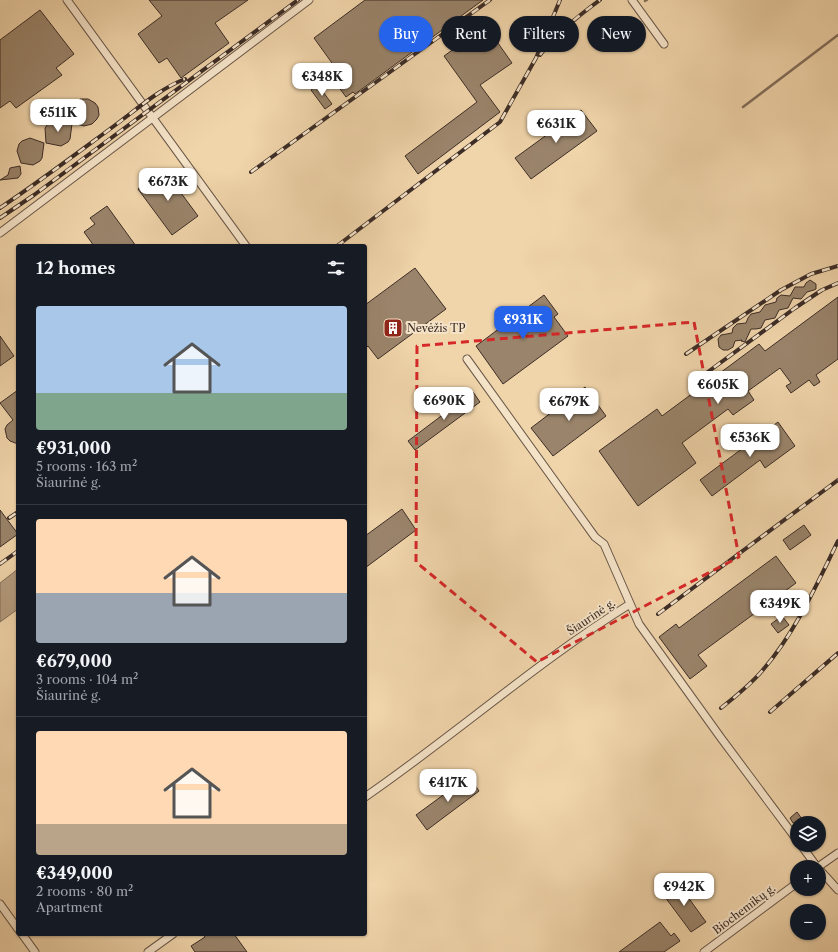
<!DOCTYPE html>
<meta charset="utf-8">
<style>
body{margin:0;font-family:"Libre Caslon Text",serif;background:#20242c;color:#f1f3f6;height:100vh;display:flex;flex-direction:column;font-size:15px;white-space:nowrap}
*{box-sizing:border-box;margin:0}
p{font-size:13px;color:#9ea1a6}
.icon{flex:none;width:22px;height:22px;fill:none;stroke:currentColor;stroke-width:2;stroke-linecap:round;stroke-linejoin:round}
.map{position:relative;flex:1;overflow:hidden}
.side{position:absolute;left:16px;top:244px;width:351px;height:692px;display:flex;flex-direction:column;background:#171b24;border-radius:4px;box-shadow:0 1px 3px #0004}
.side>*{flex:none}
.top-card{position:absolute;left:379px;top:16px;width:380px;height:36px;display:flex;gap:8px}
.tools{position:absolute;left:790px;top:816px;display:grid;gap:8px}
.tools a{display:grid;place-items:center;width:36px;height:36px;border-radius:50%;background:#171b24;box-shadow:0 1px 3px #0004;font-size:20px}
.price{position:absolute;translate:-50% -34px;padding:0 9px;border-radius:8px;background:#fff;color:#222;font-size:13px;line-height:26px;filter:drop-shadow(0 1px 2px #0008)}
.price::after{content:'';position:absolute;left:50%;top:24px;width:12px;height:9px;margin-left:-6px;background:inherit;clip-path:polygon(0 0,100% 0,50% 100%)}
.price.selected{background:#2563eb;color:#fff}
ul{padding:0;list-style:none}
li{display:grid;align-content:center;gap:8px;height:212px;padding:0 20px}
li+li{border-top:1px solid #363941}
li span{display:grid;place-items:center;height:124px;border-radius:4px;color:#555}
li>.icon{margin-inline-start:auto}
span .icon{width:72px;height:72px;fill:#fffc;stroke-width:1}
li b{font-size:17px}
h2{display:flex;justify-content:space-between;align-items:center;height:48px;padding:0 20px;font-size:17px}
.pill{padding:0 14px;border-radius:18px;background:#171b24;box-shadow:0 1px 3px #0004;font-size:14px;line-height:36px}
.pill.selected{background:#2563eb;color:#fff}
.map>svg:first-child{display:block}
.water{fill:#b39b7d;stroke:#836f5b}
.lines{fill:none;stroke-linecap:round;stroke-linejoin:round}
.stream{stroke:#836f5b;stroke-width:2.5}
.building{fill:#9a846b;stroke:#3c2d27}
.minor-casing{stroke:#695748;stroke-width:9}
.minor{stroke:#f5e3c8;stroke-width:7}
.rail-casing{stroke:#3c2d27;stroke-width:4}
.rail{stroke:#f5e3c8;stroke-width:2.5;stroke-dasharray:8;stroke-linecap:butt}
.marked{fill:none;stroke:#d62828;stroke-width:3;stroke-dasharray:8 5;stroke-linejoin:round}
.labels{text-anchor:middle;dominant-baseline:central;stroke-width:4;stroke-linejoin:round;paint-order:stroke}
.poi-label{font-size:11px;fill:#3c2d27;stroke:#f5e3c8;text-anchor:start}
.street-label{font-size:11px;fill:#3c2d27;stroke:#f5e3c8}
</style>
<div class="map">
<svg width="838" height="952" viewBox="0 0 838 952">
<rect width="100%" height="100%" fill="#f0d4aa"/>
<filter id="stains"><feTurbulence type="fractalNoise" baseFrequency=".005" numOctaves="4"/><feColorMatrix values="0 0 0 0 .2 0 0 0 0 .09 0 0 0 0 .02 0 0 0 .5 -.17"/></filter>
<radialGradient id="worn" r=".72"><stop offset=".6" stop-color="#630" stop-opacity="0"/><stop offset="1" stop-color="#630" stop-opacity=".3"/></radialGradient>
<path class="water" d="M18 569V609L0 622V583Z"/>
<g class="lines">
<path class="stream" d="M645 1 647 0
M743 107 838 35"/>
</g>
<path class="building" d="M149 0H248L215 23 229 43 181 78 167 58 159 63 138 34 162 16Z
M365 0H483L355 94 353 92 346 97 330 75 337 70 314 38Z
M40 10 74 54 56 68 62 75 16 108 10 101 0 108V40Z
M486 26 512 63 480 85 500 112 418 174 405 156 477 102 444 56Z
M318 85 332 104 325 109 311 90Z
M80 99H88L95 103 98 107 99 115 97 119 92 124 84 126 73 123 72 108 74 104Z
M581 110 597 131 531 179 515 158Z
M57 119 72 124 70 139 68 142 61 146 46 143 45 128 50 121Z
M30 138 44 143 42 158 40 161 33 165 21 163 17 151 19 144 22 141Z
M20 166 21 174 18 178 0 180 8 175 10 168Z
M164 170 198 216 172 235 138 189Z
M107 206 136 246H94L84 232 95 224 90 218Z
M415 268 446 309 378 359 368 346 365 349V305Z
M810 280 816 284V289L814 290 807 292 801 299 793 298 788 308 779 310 775 318 765 320 761 328 756 329H751L745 342 741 341 742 340 735 341 733 347 728 350H723L719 347 718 339 721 335 732 333 733 328 737 324 746 323 748 318 751 314 760 312 765 305 776 302 777 298 781 295 790 296 795 287H804L806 283Z
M544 295 558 314 554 317 568 336 503 384 476 346Z
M838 297V359L816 375 820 382 814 386 809 380 791 393 786 386 791 383 780 368 748 391 754 400 733 415 728 409 682 443 696 463 638 506 599 451 657 409 662 416 759 344 765 351Z
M0 336 14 356 0 366Z
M585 387 606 416 553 456 531 428Z
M18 390V444L10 441 7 438 5 429 7 425 13 420 0 403Z
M473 392 480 402 415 450 408 441Z
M778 422 795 446 765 468 760 460 712 496 700 480Z
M402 509 416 530 365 568V536Z
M0 510 18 534 0 547Z
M804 525 811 535 790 550 783 540Z
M776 556 796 583 698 655 707 666 690 679 659 637 676 624 679 628Z
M782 616 789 625 778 633 771 624Z
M469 776 479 791 427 830 416 815Z
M797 812 805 823H793L790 818Z
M677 882 706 922 691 932 662 893Z
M660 922 671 936 674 933 680 941 664 952H619Z
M203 934H234L247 952H195L191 946 205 937Z"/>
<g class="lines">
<g class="minor-casing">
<path id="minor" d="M67 0 246 246
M632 0 664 44
M0 233 309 0
M467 359 595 537 604 544 639 624 721 738 797 840
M365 797C455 735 537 662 630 604
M801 845 817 867
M818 867 838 853
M819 869 838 890
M0 904 18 929
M22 934 35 952
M148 952 173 934
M704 952 797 883"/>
</g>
<use href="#minor" class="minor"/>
<g class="rail-casing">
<path id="rail" d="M540 55C557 33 578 16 600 0
M251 172 490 0
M0 208C39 182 76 154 114 126 136 110 159 89 185 79
M0 218 34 195 298 0
M337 246 500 122 536 58 560 0
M686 354 781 290 811 274 838 266
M701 377 795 308 822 290 838 283
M9 518 18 512
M0 564 18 551
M658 614 838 480
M721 708C735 697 750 685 762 671 795 633 816 586 838 541
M770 712 838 653"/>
</g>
<use href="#rail" class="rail"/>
</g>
<path class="marked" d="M694 322 739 557 537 662 416 562 417 346Z"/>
<defs>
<g id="building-square" transform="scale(1)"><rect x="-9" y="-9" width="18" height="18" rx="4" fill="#8f2418" stroke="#f5e3c8"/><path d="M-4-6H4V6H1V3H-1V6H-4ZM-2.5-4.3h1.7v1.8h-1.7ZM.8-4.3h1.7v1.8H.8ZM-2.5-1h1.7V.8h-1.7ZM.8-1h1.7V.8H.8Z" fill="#fff"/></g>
</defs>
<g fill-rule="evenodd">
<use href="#building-square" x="393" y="328"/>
</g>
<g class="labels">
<g class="poi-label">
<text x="407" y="328">Nevėžis TP</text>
</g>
<g class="street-label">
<text transform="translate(591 617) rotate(-34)">Šiaurinė g.</text>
<text transform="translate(744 909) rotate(-37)">Biochemikų g.</text>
</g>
</g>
<rect width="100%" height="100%" filter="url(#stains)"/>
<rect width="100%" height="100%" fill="url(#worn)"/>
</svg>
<div class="tools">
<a><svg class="icon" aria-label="layers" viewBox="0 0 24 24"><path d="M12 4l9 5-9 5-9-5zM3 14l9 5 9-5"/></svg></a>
<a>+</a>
<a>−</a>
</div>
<b class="price" style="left:322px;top:97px">€348K</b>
<b class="price" style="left:58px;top:133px">€511K</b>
<b class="price" style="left:556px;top:144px">€631K</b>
<b class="price" style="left:168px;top:202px">€673K</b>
<b class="price selected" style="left:523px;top:340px">€931K</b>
<b class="price" style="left:718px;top:405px">€605K</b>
<b class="price" style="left:444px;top:421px">€690K</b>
<b class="price" style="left:569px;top:422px">€679K</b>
<b class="price" style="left:750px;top:458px">€536K</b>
<b class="price" style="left:780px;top:624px">€349K</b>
<b class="price" style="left:448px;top:803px">€417K</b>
<b class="price" style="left:684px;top:907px">€942K</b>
<div class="top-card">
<a class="pill selected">Buy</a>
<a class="pill">Rent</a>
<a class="pill">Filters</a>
<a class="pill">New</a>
</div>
<section class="side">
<h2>12 homes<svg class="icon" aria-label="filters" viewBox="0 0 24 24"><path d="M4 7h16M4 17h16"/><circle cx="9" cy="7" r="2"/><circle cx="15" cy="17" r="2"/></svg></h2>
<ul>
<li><span style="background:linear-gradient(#a9c7e8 70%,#7fa58c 0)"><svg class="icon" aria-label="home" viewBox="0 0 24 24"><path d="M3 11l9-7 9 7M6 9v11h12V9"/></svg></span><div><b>€931,000</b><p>5 rooms · 163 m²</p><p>Šiaurinė g.</p></div></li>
<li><span style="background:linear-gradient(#ffd9b3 60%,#9aa5b1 0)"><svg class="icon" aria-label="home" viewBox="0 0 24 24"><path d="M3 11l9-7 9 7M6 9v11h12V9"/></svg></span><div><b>€679,000</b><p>3 rooms · 104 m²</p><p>Šiaurinė g.</p></div></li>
<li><span style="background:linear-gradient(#ffd9b3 75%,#b9a48a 0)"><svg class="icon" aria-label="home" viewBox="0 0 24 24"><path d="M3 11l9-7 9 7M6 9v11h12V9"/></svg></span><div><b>€349,000</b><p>2 rooms · 80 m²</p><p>Apartment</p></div></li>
</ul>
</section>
</div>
